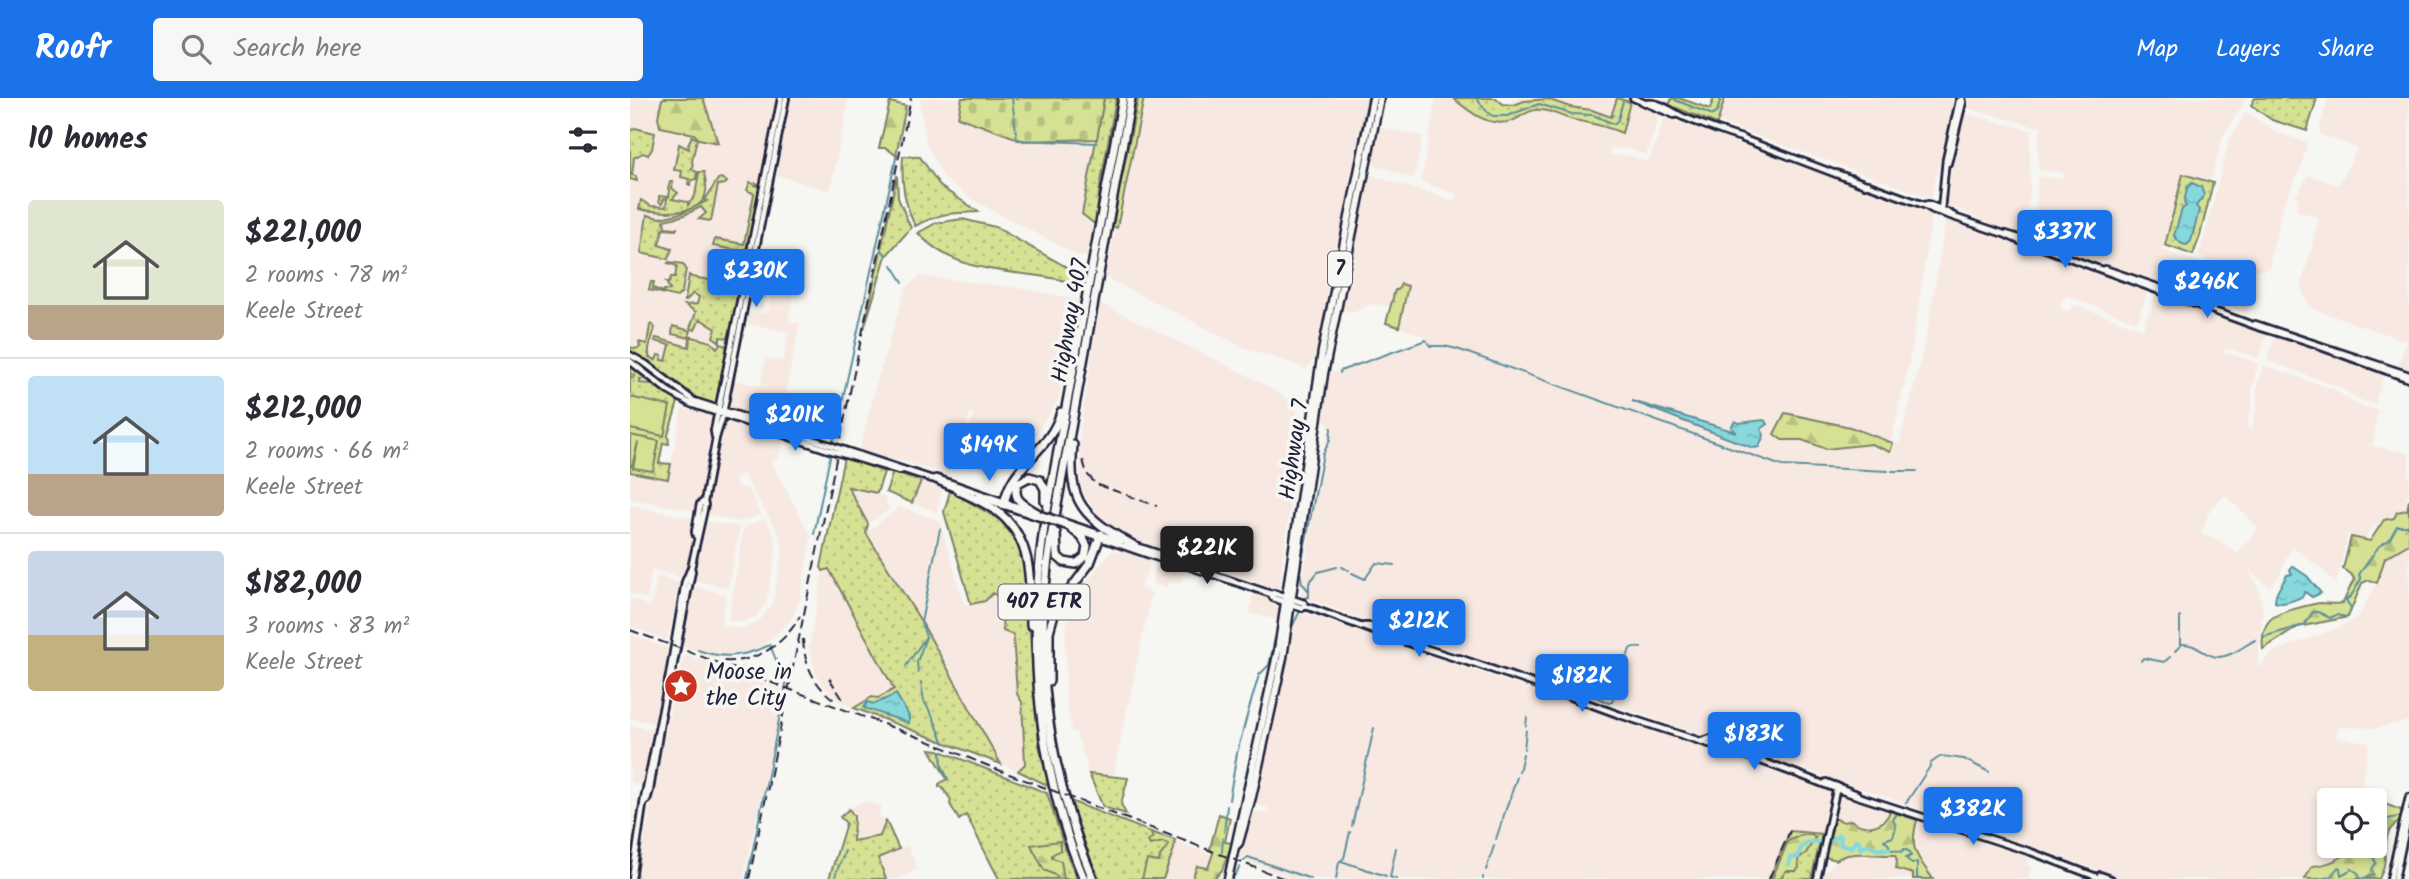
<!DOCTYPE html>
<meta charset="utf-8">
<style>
body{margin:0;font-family:Kalam,sans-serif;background:#f7f7f7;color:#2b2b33;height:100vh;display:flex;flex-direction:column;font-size:26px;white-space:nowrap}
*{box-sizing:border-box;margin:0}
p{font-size:23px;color:#7c7c81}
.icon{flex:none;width:38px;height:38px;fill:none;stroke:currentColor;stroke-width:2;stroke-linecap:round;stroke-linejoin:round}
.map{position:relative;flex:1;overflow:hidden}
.panel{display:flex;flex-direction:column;background:#fff;width:630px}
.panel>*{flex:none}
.controls{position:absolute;left:1687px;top:690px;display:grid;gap:14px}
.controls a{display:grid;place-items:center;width:70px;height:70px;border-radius:7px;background:#fff;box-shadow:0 4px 10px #0003;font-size:35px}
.price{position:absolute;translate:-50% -60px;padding:0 16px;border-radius:7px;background:#1a73e8;color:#fff;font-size:23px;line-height:46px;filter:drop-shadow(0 2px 4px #0008)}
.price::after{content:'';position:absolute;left:50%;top:42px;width:21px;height:16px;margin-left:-10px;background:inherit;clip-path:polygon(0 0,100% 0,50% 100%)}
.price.current{background:#222;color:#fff}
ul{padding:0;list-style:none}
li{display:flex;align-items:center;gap:21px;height:175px;padding:0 28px}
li+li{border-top:2px solid #e1e1e2}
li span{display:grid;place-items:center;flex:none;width:196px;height:140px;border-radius:7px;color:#555}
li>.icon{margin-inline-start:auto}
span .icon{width:84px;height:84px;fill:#fffc;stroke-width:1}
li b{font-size:30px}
h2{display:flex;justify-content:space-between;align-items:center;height:84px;padding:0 28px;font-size:30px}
header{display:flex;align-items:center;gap:42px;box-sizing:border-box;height:98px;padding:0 35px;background:#1a73e8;color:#fff}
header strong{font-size:33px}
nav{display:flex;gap:38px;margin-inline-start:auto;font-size:24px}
.search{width:490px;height:63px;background:#f7f7f7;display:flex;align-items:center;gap:18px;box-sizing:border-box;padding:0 24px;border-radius:7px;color:#7c7c81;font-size:26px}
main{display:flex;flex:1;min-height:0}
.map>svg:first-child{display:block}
.built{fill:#f7e9e2;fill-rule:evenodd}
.grass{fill:url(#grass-dots);stroke:#7c8268;stroke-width:2}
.forest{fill:url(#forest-firs);stroke:#7c8268;stroke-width:2}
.cemetery{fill:url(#cemetery-stones);stroke:#7c8268;stroke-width:2}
.garden{fill:#d6e194;stroke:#7c8268;stroke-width:2}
.water{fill:url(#water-ripples);stroke:#5e8f9c;stroke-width:2}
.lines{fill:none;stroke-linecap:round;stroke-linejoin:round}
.stream{stroke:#5e8f9c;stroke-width:2}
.river{stroke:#86d8dd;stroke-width:4.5}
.secondary-casing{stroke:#22223b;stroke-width:10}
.primary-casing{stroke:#22223b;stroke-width:11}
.motorway-casing{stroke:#22223b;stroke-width:12}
.secondary{stroke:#f6f6f2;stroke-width:4.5}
.primary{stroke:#f6f6f2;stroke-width:6}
.motorway{stroke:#f6f6f2;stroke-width:7}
.rail{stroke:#22223b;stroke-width:2;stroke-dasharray:10 5;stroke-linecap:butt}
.secondary-bridge-casing{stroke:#22223b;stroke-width:10;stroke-linecap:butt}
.secondary-bridge{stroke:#f6f6f2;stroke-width:4.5}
.labels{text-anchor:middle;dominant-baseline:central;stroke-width:7;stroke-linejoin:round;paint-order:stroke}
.shield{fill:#f6f6f2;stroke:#626272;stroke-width:2}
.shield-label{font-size:21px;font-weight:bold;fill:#22223b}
.street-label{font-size:23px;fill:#22223b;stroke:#f6f6f2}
.poi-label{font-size:23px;fill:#22223b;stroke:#f6f6f2;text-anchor:start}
</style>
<header>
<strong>Roofr</strong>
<div class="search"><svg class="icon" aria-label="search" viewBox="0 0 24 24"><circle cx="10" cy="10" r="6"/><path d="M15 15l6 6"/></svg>Search here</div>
<nav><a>Map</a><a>Layers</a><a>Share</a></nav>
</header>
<main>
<section class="panel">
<h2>10 homes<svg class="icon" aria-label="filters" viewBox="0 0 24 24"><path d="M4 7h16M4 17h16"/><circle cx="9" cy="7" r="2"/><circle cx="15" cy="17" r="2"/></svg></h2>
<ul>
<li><span style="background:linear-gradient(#dfe7d0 75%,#b9a48a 0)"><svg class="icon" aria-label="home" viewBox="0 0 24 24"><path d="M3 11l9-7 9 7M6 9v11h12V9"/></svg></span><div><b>$221,000</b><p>2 rooms · 78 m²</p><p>Keele Street</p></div></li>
<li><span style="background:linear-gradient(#bfe0f5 70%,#b9a48a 0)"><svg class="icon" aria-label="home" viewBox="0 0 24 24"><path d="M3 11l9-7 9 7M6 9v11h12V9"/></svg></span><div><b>$212,000</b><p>2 rooms · 66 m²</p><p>Keele Street</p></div></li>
<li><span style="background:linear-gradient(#c9d6e8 60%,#c2b280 0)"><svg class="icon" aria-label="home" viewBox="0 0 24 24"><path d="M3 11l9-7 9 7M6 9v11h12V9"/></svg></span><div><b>$182,000</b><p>3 rooms · 83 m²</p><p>Keele Street</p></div></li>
</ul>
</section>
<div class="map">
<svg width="1779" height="781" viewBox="0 0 1779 781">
<defs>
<pattern id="grass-dots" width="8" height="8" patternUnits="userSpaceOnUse" patternTransform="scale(1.75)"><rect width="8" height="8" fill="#d6e194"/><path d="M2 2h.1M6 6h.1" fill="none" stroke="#b7c180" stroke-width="1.8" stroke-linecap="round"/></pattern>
<pattern id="forest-firs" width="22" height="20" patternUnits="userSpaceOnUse" patternTransform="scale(1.75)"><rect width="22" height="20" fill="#d6e194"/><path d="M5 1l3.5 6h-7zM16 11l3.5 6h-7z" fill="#b7c180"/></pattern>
<pattern id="cemetery-stones" width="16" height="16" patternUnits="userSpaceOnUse" patternTransform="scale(1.75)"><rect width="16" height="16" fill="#d6e194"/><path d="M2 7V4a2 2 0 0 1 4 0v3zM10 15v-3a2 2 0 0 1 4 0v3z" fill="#b7c180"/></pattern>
<pattern id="water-ripples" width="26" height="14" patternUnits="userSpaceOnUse" patternTransform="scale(1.75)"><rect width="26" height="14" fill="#86d8dd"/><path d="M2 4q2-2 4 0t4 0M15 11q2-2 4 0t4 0" fill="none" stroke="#73b9bf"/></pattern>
</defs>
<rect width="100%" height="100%" fill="#f6f6f2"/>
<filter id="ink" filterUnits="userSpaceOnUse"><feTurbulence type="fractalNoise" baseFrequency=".0143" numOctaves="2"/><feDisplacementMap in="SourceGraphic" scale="14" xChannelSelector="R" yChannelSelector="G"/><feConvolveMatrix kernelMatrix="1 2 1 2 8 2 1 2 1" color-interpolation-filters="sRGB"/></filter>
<g filter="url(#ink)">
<path class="built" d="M0 0H148L85 308 62 299 19 266 0 254Z
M161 0H219L200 93 146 77Z
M291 0H332L328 19 394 43 467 41 452 116 466 127 460 160 447 157 341 101 320 85 312 76 297 47 290 9Z
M514 0H742L687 256 677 271 613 249 475 179Z
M806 0H827L851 21 874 26 900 13 911 11 943 22 958 23 992 34 1000 4 1030 15 1016 57 999 51 980 50V57L1001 58 1018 64 1035 19 1302 116 1282 250 1261 345H1269L1281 301 1298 229 1315 125 1319 122 1517 194 1507 224 1437 198 1431 203 1430 209 1433 213H1438L1445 207 1513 231 1525 196 1637 235 1629 260 1596 250 1593 254 1628 265 1622 291V310L1616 330 1621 332 1627 309V286L1633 267 1703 291 1728 307 1748 313 1742 348 1779 355V390L1774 412 1767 414 1740 432 1736 443 1718 437 1706 486 1694 473 1664 450 1658 455 1649 479 1639 489 1619 473 1628 490 1633 511 1627 570 1644 553 1706 531 1728 519 1747 485 1755 460 1779 446V623L1747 630 1709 629 1706 640 1739 644 1732 686 1738 691V702H1699V747H1722L1721 751 1714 758 1692 767 1682 768 1675 781H1492L1389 744 753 529 671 498 690 362 701 329 690 319 697 276 751 260 799 240 769 229 778 189 768 193 761 208 741 206 723 215 711 211 738 76 824 103 826 96 791 84ZM1595 397 1629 430 1607 456 1591 443 1571 436 1579 414Z
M882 0H987L982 19 962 12 894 3 881 7Z
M1095 0H1325L1301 100 1089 24Z
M1340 0H1617L1593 38 1581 82 1553 76 1532 152 1610 178H1625L1617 216 1417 146 1399 137 1406 115 1408 78 1432 81 1434 75 1408 72V44L1411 30 1337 10Z
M1698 0H1779V272L1772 270 1769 264 1776 243 1683 211 1676 202 1673 195 1672 185 1689 120 1666 112 1669 100 1666 98 1678 77 1709 87 1727 50 1691 37 1689 33Z
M1616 14 1650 36 1677 44 1671 69 1654 105 1641 156 1640 171 1625 173 1604 172 1568 158 1575 137 1599 42Z
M1333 15 1403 33 1400 46V99L1389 137 1316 107 1324 53Z
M748 29 793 38 784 81 741 65Z
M290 178 390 190 450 202 429 300 387 366 372 361 364 375 330 363 344 316 340 315 318 377 269 362 256 363 229 355 246 287 275 191Z
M143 190 164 195 158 223 170 226 156 292 165 308 162 326 180 332 184 317 200 321 196 337 181 333 179 338 98 310 103 282 130 288 136 260 153 263 159 234 115 225 117 214 132 216 138 213Z
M470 205 625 281 665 305 670 330 649 492 501 441 476 428 451 393 450 333Z
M1645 238 1754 276 1745 306 1731 303 1707 288 1636 262Z
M52 310 85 320 67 413 0 401V374L38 381Z
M95 323 154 340 148 360 141 364 181 438 170 502 161 523 129 551 102 559H83L50 548 61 488 96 496 91 527 113 531 129 523 142 507 153 452 150 438 113 376 106 379 105 386 110 390H118L131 417 109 424 76 416Z
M291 383 312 390 307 414 282 405Z
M218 389 247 395 255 400 260 411 238 426Z
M0 407 65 421 54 480 22 472 17 501 0 495Z
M268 408 310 423 334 507 355 503 363 495 370 500 373 533 383 537 387 596 392 604 395 666 388 673 371 666 292 525 236 435 264 413Z
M135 421 144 437 147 450 136 505 125 519 116 523H98L114 429Z
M75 423 110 429 98 490 63 482Z
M482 453 505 455 517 460 521 464 510 491 522 494 483 678 459 676 446 634 442 635 436 604 435 539 441 503Z
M532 465 554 472 550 486 538 484 536 490 524 486 522 484 527 466Z
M198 471 264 591 248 600 241 599 224 610 214 606 197 592 186 577 179 549 193 473Z
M27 478 52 486 37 542 0 528V500L19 508 23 500Z
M623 495 649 505 648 522 619 515Z
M668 513 1202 693 1192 736 1160 733 1139 781H662L611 761 608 758 620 714 638 715V710L625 705Z
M0 536 39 551 26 626 0 621Z
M55 556 155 593 113 781H6L42 603Z
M0 627 24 632 14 686 12 687 0 685Z
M1210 695 1260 713 1257 722 1250 727 1233 728 1221 722 1214 724 1204 720Z
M237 704 252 708 248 716 256 723 252 735 250 738 223 743 224 718 219 711 228 705Z
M1287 722 1398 759 1397 767 1401 769 1398 781H1303L1287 757 1282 741Z
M542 742 599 763 593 781H533Z
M277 747 288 770 270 781H256L248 760Z
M1225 755 1265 757 1267 763 1283 776V781H1192L1193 776 1209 759Z"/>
<path class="grass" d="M474 0H486L469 95 466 127 452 116Z
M508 0H514L487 130 482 128Z
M823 0H866L873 6 884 7 894 3 917 1 940 9 962 12 981 19 987 0 1000 4 992 35C976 28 961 25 944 22 933 20 923 13 912 12 900 10 892 19 882 23 858 30 840 14 823 0Z
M1042 0H1049L1080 11 1084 0H1095L1087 26 1039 7Z
M1625 0H1687L1677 33 1642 22 1621 7Z
M5 30 25 35 22 51 18 57 13 55 4 60 2 77 6 78 7 83 0 81V33Z
M62 38 67 41 62 63 63 69 61 71 67 74 66 81 62 82 60 87 58 86 59 81 51 79 52 73 44 72 49 46 59 51 58 46Z
M273 58 290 59 311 89 349 114C322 115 312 114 285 128 274 104 271 85 273 58Z
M69 74H74C75 81 77 89 76 93 74 122 16 113 9 111L11 102 21 108 36 109 37 100 34 101 32 106 29 104V98L39 99 40 92 38 91 40 84H43L42 90 48 95 42 101 58 104V107L65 98Z
M1553 76 1583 85 1570 138 1563 157 1535 147Z
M267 77 268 100 281 130 256 158 234 231Z
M91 80 97 84 95 86 88 87 81 123 69 121 76 115 71 109 52 118 34 122 35 129 47 130 46 132 33 131 29 147 42 151 38 161 11 155 17 117 30 120 52 115 77 103 75 102 88 81Z
M120 84 127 88 126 85 129 86 130 89 117 154 83 148 85 141 114 146 124 96 117 92Z
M332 121 365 129 456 180 454 188C396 168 333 184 288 135L306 125Z
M110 156 117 159 100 244V240L90 239V244L83 239 86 231 70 221 65 232 60 230 66 214 55 207 67 206 69 199 63 195 56 203 53 202H55L59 177 62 179 104 186Z
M39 164 53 166 56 171 52 194 47 199 19 192 21 184H24L23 190 33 194 34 192H40L36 184 39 185 41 179H45L47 168 38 165Z
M22 226 25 230 19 250V259L26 262 28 257 32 258 31 262 36 263 40 247 25 243 26 240 59 249 60 240 42 236 43 228 61 233 59 238 81 244 87 250 90 246 98 248 85 308 62 299 19 266 0 254V249L5 251 10 249 9 244 17 246 20 227Z
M0 267 18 279 17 282 10 281V285L23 286 19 281 48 304 38 337 39 346 33 345 29 365 41 366 38 381 0 374V278L3 280 5 277 0 276Z
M214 359 254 374 247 395 218 389 238 426 236 435 292 525 371 666 224 610 242 599 248 600 264 591 199 471 193 473 191 469Z
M263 374 291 383 282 405 256 394Z
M320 393 370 422 388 445 395 474 409 647 419 688 388 673 395 666 392 604 387 596 383 537 373 533 370 500 363 495 355 503 341 506 314 414Z
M300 651 308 652 417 695 435 751 447 781H369L336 717 329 722 320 706 321 702 311 688 309 689V686L317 681Z
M459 676 498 680 491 706 496 716 473 709Z
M440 703 542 742 533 781H470L461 762Z
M219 711 224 718 223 743 250 738 256 723 269 751 248 760 256 781H199L216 725 210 719Z
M1160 733 1192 736 1181 781H1139Z"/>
<path class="forest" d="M35 0H73L88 45 69 41 64 36 30 29 28 19 32 1Z
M260 4 276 8 266 57 256 50H249Z
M771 186 778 188 769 229 756 225 765 192H768Z
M1155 315 1220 329 1263 345 1260 354 1241 346 1196 351 1172 342H1152L1144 336Z
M1779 402V446L1755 460 1747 485 1739 482 1732 485 1718 519 1668 529 1633 551C1630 522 1643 516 1668 510 1675 508 1683 506 1690 505 1699 505 1705 507 1713 505L1724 481 1721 476 1713 471 1721 439 1740 443 1754 422 1764 420 1767 414 1777 412Z
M1750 704 1773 713C1773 726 1762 725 1758 736 1752 755 1759 762 1749 781H1675L1682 768C1697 767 1715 761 1722 747H1745V707Z
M1260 713 1287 722C1279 752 1286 757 1303 781H1283V776L1266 771 1267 763 1265 757C1247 758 1220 751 1206 762L1195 759 1204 720 1214 724 1221 722C1234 732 1254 731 1260 713Z
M589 716 600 720 595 744 602 745 592 772 584 781H562L567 768 578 770 583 755 580 750Z
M520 734 545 742 544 751 533 781H512L517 762 529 764 530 758 539 747 533 744 520 747 518 743 523 739Z
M1171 737H1182L1185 740 1176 755 1168 761 1169 770 1166 773H1156L1150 781H1142L1158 743Z
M430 743V752L422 757V760L431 763 434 781H426L427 778 414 772 401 747Z"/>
<path class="cemetery" d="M332 0H474L467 41 394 43 328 19Z"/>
<path class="garden" d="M0 299 40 308 34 338 0 331Z
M0 337 29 343 23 373 3 370 8 344 2 368 0 367Z"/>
<path class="water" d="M1562 85 1571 89 1574 97 1566 108 1569 112 1561 143 1557 147C1549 146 1549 143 1544 138L1552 111 1556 108 1554 105 1557 90Z
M1002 303 1106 334 1101 329 1105 323 1109 325 1134 322 1138 326 1131 331 1134 337 1129 349 1123 350Z
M1662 468 1677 478 1691 495 1682 499 1675 494 1672 499C1663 502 1655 507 1645 504L1646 496 1657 477 1662 476 1660 472Z
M266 596 279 618V625L234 610 237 604 245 606Z"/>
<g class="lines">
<path class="stream" d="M382 0 387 42 467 45
M846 0 858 15 863 18H877L909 6 942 16 963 17 984 26 988 22 993 3
M1045 2 1083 17 1087 14 1091 0
M730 40 738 0
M251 151 257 158
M262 167 273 184
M799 245 800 248H814L827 251 1152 368 1258 373
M710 275V273L796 242 797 243
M203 345 267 56
M1262 373H1287
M184 436 201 354
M712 469 716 471
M718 472H719
M722 475 735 481 746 465 765 467
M679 493 672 485 670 473 693 356 700 342 701 330
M674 500 679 499V485L688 474 707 469
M1720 514 1721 510 1716 502 1721 498 1731 481 1729 477 1730 475 1749 448 1759 442 1767 428H1779
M661 531 669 515
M1633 539 1674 527 1683 514H1688L1700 520 1706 517 1717 519
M1550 548V519
M68 552C94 562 115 558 140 547L156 587 117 781
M1545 553 1552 546C1567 545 1575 559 1589 559 1602 558 1614 548 1625 542
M1511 563 1513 560 1534 564 1540 559
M276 568 295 540
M288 575 287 564 296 539 291 524 310 431
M291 584 294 603 303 619 314 645
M925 587 930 585 956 594
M958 595 979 605 982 604 1000 551 1003 549 1011 550
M896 628 897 619
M894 651 896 632
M311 655 312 668 318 681
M889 674 893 656
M880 700 887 679
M599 702 607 655 618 614 629 577 639 567 645 540
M1276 705 1299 670 1301 665 1311 658 1334 661 1359 674
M1268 715 1263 721 1266 729 1263 739 1254 742 1259 747V751L1272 754 1274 751 1280 754 1281 758 1276 760 1282 766 1287 764V779L1289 781
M873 720 879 702
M722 728 744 630
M594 734 597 708
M866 741 872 723
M1745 745 1752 733 1751 728 1757 721 1772 718
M592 754 593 740
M614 763 618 759 681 781
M711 763 756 778
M856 772 864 748
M207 773 215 753
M603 780 610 769
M205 781 206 775
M706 781 709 764 714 760 720 734
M766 781 760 779 766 750
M853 781V779
M1689 781 1701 779 1708 769 1710 770 1711 777 1722 771 1728 775 1730 781
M1731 781 1744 777 1742 771 1746 765 1742 757V747"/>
<path class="river" d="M1159 766 1160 760 1168 759 1171 750 1177 745 1203 742 1208 738H1210L1211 747 1222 749 1226 742 1230 744V750L1237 747 1246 751H1259"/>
<g class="secondary-casing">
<path id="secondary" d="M1003 0 1044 17 1047 16
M1017 5C1030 3 1042 14 1053 19 1072 26 1093 35 1112 40
M1111 40 1235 87 1238 86
M1318 65 1333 4 1332 0
M1206 75 1294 107 1298 106 1311 111 1324 118
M1294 107 1303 112 1374 136 1403 149 1407 148 1472 172 1475 171 1536 192 1538 195
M1311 112 1316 61 1329 3 1332 1
M1376 136 1405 145 1407 148
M1472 172 1628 229 1661 239
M1625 226 1779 277
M1688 248 1779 281
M0 257 16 266 64 303 200 347
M0 263 38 293 61 306 199 352
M85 339 84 333 151 0
M217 353 302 381 306 380 398 412
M216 357 269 373 272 372
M303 381 330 393
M348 399 408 419
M434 424 491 443
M433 427 540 464 543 463 641 496 644 495 674 505 676 508 754 537 841 565
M66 438 65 434 70 406 73 404
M503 447 542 460 543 463
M641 496 643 500 672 510 676 508
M734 528H740L758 536
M829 560 922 592
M39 578 42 575 62 473 61 470 75 407 74 404 86 340 92 320 156 0
M894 582 990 617 1110 656
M1074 642 1086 639 1099 628
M1109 655 1161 674
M1147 668 1206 691 1401 754 1472 781
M1196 684 1227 696
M15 704 17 702 20 692 32 617
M1470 777 1481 781
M2 781 14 701 39 578 55 484 61 470
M1187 781 1207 688
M1760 781 1779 699
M1765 781 1779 715"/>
</g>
<g class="primary-casing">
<path id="primary" d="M605 749 609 745 622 699 653 560 694 276 750 0
M598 781 648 552 692 253 743 0"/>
</g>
<g class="motorway-casing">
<path id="motorway" d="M443 347C437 406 455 420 503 447
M329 393C342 399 356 405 368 414 404 442 400 485 401 527
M374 407C380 366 420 354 431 314
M409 416C396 408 380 402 388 385L399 379 410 382 415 391V403
M426 435 427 458 434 464 446 466 455 459 457 448 452 439 441 430
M419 583V534L425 512 460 465 471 436
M454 781C407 670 397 548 414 429L493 0
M463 781C417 672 402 558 421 440L501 0"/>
</g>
<use href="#secondary" class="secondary"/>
<use href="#primary" class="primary"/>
<use href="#motorway" class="motorway"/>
<path class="rail" d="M453 362 457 376 466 386 527 408
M0 532 288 639 366 671 655 781
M173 541C174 567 185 589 206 603
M93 563C126 565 154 547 170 518
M199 580 214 603
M119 781 281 0
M1139 781 1160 733"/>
<g class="secondary-bridge-casing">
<path id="secondary-bridge" d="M200 347 217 353
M199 352 216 357
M409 416 434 424
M408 419 433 427"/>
</g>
<use href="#secondary-bridge" class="secondary-bridge"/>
</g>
</g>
<defs>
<g id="sight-disc" transform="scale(1.75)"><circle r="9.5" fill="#c8321e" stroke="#f6f6f2"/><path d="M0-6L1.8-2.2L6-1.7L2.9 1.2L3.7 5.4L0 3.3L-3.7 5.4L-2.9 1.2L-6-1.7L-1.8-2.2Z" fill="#fff"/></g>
</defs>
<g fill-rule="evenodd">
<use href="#sight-disc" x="51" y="588"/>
</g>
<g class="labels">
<g class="shield">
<rect x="698" y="153.5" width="24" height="35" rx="5"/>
<rect x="368.5" y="486.5" width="91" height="35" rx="5"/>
</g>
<g class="shield-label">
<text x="710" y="171">7</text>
<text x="414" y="504">407 ETR</text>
</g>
<g class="street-label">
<text transform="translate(441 223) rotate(-80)">Highway 407</text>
<text transform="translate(665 352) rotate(-82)">Highway 7</text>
</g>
<g class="poi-label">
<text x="76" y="575">Moose in<tspan x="76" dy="26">the City</tspan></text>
</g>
</g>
</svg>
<div class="controls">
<a><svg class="icon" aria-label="locate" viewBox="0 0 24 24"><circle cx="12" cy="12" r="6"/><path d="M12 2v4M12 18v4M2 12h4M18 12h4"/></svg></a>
</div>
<b class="price" style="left:1435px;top:172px">$337K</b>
<b class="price" style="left:126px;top:211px">$230K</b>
<b class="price" style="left:1577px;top:222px">$246K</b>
<b class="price" style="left:165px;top:355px">$201K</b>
<b class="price" style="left:359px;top:385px">$149K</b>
<b class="price current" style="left:577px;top:488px">$221K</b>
<b class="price" style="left:789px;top:561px">$212K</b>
<b class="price" style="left:952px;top:616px">$182K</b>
<b class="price" style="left:1124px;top:674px">$183K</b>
<b class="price" style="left:1343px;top:749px">$382K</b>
</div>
</main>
